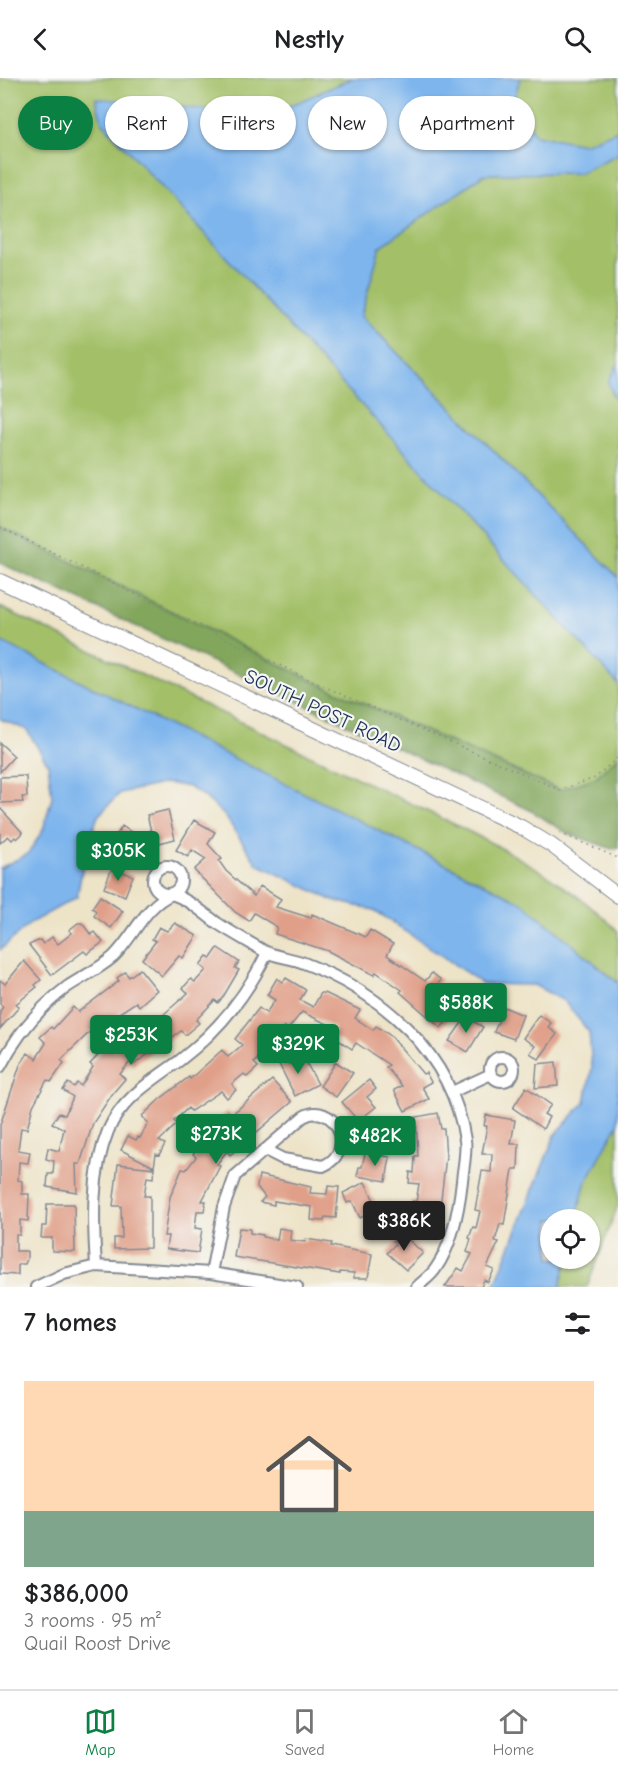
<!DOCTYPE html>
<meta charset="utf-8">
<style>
body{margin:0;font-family:"Comic Neue",sans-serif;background:#f2f2f2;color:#202124;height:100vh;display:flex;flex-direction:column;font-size:22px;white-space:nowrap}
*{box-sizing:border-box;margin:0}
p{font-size:20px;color:#757577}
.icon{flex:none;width:33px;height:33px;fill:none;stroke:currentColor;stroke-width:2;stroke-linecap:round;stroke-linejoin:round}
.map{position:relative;height:1209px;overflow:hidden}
.details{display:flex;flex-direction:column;background:#fff;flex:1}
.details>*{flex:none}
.guide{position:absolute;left:18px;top:18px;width:582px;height:54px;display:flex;gap:12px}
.controls{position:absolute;left:540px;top:1131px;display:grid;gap:12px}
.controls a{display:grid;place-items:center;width:60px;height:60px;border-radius:50%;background:#fff;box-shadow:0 2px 4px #0004;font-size:30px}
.price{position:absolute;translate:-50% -51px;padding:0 14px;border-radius:6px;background:#0b8043;color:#fff;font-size:20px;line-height:39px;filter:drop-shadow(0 2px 3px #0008)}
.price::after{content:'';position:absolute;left:50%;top:36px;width:18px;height:14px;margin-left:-9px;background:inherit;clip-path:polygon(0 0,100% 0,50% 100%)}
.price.selected{background:#222;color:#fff}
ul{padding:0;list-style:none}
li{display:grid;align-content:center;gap:12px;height:318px;padding:0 24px}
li+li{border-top:2px solid #e0e0e0}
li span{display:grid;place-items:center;height:186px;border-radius:0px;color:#555}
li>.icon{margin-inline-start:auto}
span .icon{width:108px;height:108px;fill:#fffc;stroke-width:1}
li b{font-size:26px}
h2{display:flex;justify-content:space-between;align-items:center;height:72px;padding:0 24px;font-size:26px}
.pill{padding:0 21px;border-radius:27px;background:#fff;box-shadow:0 2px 4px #0004;font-size:21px;line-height:54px}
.pill.selected{background:#0b8043;color:#fff}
header{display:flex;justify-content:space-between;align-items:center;height:78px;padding:0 24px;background:#fff;font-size:27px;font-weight:600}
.tabs{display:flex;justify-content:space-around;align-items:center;height:84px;border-top:2px solid #e0e0e0;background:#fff;font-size:16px;color:#757577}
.tabs a{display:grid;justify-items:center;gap:3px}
.tabs .selected{color:#0b8043}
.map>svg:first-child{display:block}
.green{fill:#a3c067;stroke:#5f7862;stroke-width:1.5}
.forest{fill:#82a65c;stroke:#4e6a5d;stroke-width:1.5}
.water{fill:#7eb5ed;stroke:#4c72a6;stroke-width:1.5}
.building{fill:#e09f88}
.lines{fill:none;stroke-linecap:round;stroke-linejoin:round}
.minor-casing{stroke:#848992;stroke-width:14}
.tertiary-casing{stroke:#848992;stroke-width:16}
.path{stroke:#848992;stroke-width:1.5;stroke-dasharray:1.5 4.5;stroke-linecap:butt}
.minor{stroke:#fff;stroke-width:10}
.tertiary{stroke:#fff;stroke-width:14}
.labels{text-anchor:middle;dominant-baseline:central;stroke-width:4.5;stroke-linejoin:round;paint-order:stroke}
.street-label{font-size:20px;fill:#1b2f5e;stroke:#f6f6f2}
</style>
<header><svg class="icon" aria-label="back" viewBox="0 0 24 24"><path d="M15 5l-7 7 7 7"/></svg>Nestly<svg class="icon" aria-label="search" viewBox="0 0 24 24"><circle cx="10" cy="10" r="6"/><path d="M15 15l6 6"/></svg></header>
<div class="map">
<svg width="618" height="1209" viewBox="0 0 618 1209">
<rect width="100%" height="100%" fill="#f6f6f2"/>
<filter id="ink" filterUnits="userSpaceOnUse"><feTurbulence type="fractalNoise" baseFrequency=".0167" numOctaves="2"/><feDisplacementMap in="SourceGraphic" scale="12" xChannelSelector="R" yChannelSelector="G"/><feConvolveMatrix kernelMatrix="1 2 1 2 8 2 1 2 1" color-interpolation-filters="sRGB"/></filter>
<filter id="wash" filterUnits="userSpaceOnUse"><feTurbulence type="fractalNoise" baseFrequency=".008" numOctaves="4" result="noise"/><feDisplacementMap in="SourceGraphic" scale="24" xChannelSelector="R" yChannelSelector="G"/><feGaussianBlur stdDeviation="1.35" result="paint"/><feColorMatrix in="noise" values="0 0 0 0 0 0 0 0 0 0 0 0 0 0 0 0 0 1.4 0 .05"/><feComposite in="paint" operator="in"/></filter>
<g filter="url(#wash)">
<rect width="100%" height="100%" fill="#ede3c7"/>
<path class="green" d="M0 0H353L267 38 96 21 102 44 618 606V679L595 700 560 712 314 604 0 449Z
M520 0H618V52L584 66 534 57 514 22Z
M618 76V286L611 314 618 327V499L361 238 380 169 485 96 579 95Z
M0 529C119 585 238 643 357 700 447 744 546 782 618 853V905L523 825 0 563Z
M618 1046V1127L587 1209H560L567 1181 590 1180V1142L576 1141 585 1106Z"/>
<path class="forest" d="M0 449 313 603 559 712 595 700 618 679V770L612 771 567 755 530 732 0 485Z"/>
<path class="water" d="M353 0H520L514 22 535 57 584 66 618 52V76L579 95 484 96 380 169 361 238 618 499V606L102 44 96 20 267 38Z
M618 286V327L608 304Z
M0 563 523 825 618 905V1046L585 1106 576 1141 550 1142V1180L567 1181 560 1209H494L555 1057 585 1024 592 990 589 954 564 923 534 907 483 906 374 832 332 822 257 786 225 738 205 719 189 709 167 705 120 715 98 738 86 771 77 819 32 844 0 872V790L28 776 43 752 52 719 48 686 27 652 0 641Z"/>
<g id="blocks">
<path class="building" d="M0 665 14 678 0 694Z
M26 698 27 719H22L23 724 0 725V699Z
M0 730 23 755 17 761 15 759 12 762 8 758 0 765Z
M168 732 175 761 132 772 144 779 139 786 109 770 122 748 140 760 152 757 147 737Z
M194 742 215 754 208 766 222 781 219 783 226 793 254 818 260 808 281 821 276 829 311 840 312 836 366 859 370 852 393 866 387 877 425 903 432 895 441 902 437 907 461 926 441 950 400 914 402 912 376 894 374 897 328 873 275 856 277 849 254 835 249 843 235 834 194 792 206 781 192 772 188 779 176 772Z
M112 790 133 798 125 818 104 810Z
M100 818 123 833 111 850 94 838 96 833 92 830Z
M78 845H82L91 857 95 854 103 864 87 876 84 873 52 897 29 867 40 862 43 866 52 859 58 866 72 855 69 852Z
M175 845 197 858 183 880 179 878 162 898 142 881 156 863 152 861 159 849 167 853Z
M218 870 239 884 235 890 239 892 223 919 218 925 215 922 196 942 199 945 185 957 181 953 133 987 130 984 120 996 125 1001 113 1015 93 1045 80 1086H76L77 1114 47 1109 48 1096H53L54 1083 46 1081 48 1070 59 1073 64 1051 52 1045 59 1035 65 1037 73 1019 63 1012 68 1005 74 1009 77 1005 81 1008 93 989 90 986 107 968 113 973 133 958 136 961 149 951 145 947 163 937 188 915 183 910 191 901 195 904 206 892 200 887 207 878 211 880Z
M24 883 41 902 35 907 37 909 16 926 19 929 0 951V933L3 929 0 926V902L5 906Z
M140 891 157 912 139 928 136 924 104 945 106 947 95 956 92 952 61 982 64 985 51 1004 47 1002 33 1028 27 1051 21 1050 18 1072 30 1074 28 1085 19 1084 18 1102 22 1103V1116H29L28 1143 20 1142V1157H16V1173H27V1181L25 1186H18V1197L0 1196V1047L20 987 28 975 36 981 46 965 40 959 51 949 53 951 73 929 78 934 119 903 117 900 125 894 129 899Z
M277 900 283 904 286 900 306 912 300 922 313 929 321 915H325L360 932 355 940 373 952 376 948 391 958 423 996 426 995 431 1004 422 1009 429 1021 405 1033 394 1012 402 1008 386 989 389 987 356 965 352 971 331 957 336 950 302 934 288 951 284 948 254 985 258 989 247 999 244 996 232 1006 236 1012 227 1020 221 1013 191 1033 188 1030 174 1043 177 1046 159 1063 165 1066 159 1077 156 1076 154 1089 121 1072 128 1058 136 1062 138 1059 140 1060 148 1045 142 1038 160 1021 189 999 190 1001 222 972 228 979 242 967 235 961 259 930 266 935 275 922 267 917Z
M504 929 523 937 514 961 494 954Z
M539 937 551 945 548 949 557 956 539 981 530 975 535 968 523 960Z
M466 939 483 949 468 974 449 963Z
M303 979 318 1006 295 1018 278 984 286 980 289 986Z
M336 984 353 995 336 1019 320 1008Z
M556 984 558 1008 535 1010 537 986Z
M272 1002 292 1024 230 1077 227 1073 217 1086 220 1088 202 1123H206L204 1133H197L195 1150 202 1151 198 1175 166 1171 168 1158H164L170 1119 182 1091 186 1092 196 1079 193 1076 201 1065 205 1068 225 1050 218 1041 228 1033 231 1037Z
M369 1002 376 1011 367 1019 376 1029 358 1043 342 1024Z
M526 1009 551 1027 544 1036 549 1039 543 1051 513 1030Z
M438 1035 441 1051H444L446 1078 440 1130 429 1156 402 1146 413 1123 416 1124 419 1106 409 1105 410 1094 414 1095 415 1078H418L416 1039Z
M486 1037 515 1042 511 1066H519L518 1091H513L504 1147 500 1146 495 1163 499 1164 487 1189 494 1192 488 1204 484 1202 481 1209H445L458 1190 463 1193 472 1176 467 1174 471 1161 469 1160 473 1149 476 1150 480 1133 475 1132 482 1093 491 1094 492 1076H482L487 1048H484Z
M378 1042 379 1045 386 1044 390 1065 363 1070 360 1053 365 1052 360 1045Z
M365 1075 390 1079 386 1103 357 1098 359 1089H362Z
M118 1086 154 1090 153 1100 147 1099 144 1118H150V1170L114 1171V1160H122L121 1128H113Z
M259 1097 311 1109 310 1115 327 1116 328 1108 339 1109 336 1140 325 1139 324 1143 311 1142 312 1129 274 1123V1127L260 1124 265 1119 257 1109Z
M365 1104 378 1131 360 1140 352 1123 347 1125 343 1115Z
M47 1126H74L75 1174 52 1173V1160H41L42 1148H46Z
M239 1150 250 1151V1155L263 1157V1159L277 1162 279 1150 291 1152 290 1162 305 1164 306 1161 332 1165 331 1168 372 1176 368 1200H354V1195L340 1194V1196L234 1179Z
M400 1154 423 1175 406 1192 387 1175 396 1165 393 1163Z"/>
</g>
</g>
<g filter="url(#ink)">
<use href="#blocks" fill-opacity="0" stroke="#848992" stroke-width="1.5"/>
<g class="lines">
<g class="minor-casing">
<path id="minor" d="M153 802a14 14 0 1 1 28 0a14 14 0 1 1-28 0Z
M490 991a12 12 0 1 1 24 0a12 12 0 1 1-24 0Z
M0 989C16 958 39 930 67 909 82 899 99 891 113 879 133 860 145 827 172 816 190 822 202 834 217 845 232 855 249 864 264 873 276 879 291 880 304 885 382 915 452 975 465 1062 467 1074 463 1090 462 1103 459 1130 452 1167 436 1190 432 1197 423 1203 417 1209
M452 1014 491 996
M96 1188C93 1143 91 1095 108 1053 122 1020 152 1003 179 983 217 954 247 917 267 875
M211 1195 224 1129 235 1098 303 1039C333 1021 360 1072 323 1088L283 1081 265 1072
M36 1209 64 1196 96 1188 211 1195 297 1209"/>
</g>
<g class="tertiary-casing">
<path id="tertiary" d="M0 503 521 749 551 767 618 818"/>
</g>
<path class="path" d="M0 449 314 604 560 712 595 700 618 679
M560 755 618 780"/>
<use href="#minor" class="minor"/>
<use href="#tertiary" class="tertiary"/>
</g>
</g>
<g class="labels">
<g class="street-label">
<text transform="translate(323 633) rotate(25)">SOUTH POST ROAD</text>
</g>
</g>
</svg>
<div class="controls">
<a><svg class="icon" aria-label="locate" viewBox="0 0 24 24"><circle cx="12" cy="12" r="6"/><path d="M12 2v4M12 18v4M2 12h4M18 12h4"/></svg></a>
</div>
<b class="price" style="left:118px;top:804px">$305K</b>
<b class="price" style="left:466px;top:956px">$588K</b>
<b class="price" style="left:131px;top:988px">$253K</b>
<b class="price" style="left:298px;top:997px">$329K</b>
<b class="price" style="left:216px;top:1087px">$273K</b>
<b class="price" style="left:375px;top:1089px">$482K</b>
<b class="price selected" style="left:404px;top:1174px">$386K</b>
<div class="guide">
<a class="pill selected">Buy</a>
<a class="pill">Rent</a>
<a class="pill">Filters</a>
<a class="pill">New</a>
<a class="pill">Apartment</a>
</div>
</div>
<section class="details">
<h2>7 homes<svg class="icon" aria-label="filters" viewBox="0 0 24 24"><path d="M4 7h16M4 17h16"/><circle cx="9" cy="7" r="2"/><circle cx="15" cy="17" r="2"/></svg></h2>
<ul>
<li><span style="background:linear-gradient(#ffd9b3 70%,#7fa58c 0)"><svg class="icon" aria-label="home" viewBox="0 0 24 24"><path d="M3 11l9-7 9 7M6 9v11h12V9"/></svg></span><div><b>$386,000</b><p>3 rooms · 95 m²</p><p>Quail Roost Drive</p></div></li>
</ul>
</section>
<nav class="tabs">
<a class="selected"><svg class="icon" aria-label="map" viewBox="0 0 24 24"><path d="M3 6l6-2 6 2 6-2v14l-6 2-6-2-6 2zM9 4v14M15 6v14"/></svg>Map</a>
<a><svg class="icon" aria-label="saved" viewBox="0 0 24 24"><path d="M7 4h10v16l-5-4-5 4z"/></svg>Saved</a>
<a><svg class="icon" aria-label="home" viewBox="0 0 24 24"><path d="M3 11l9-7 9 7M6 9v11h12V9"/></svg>Home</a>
</nav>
